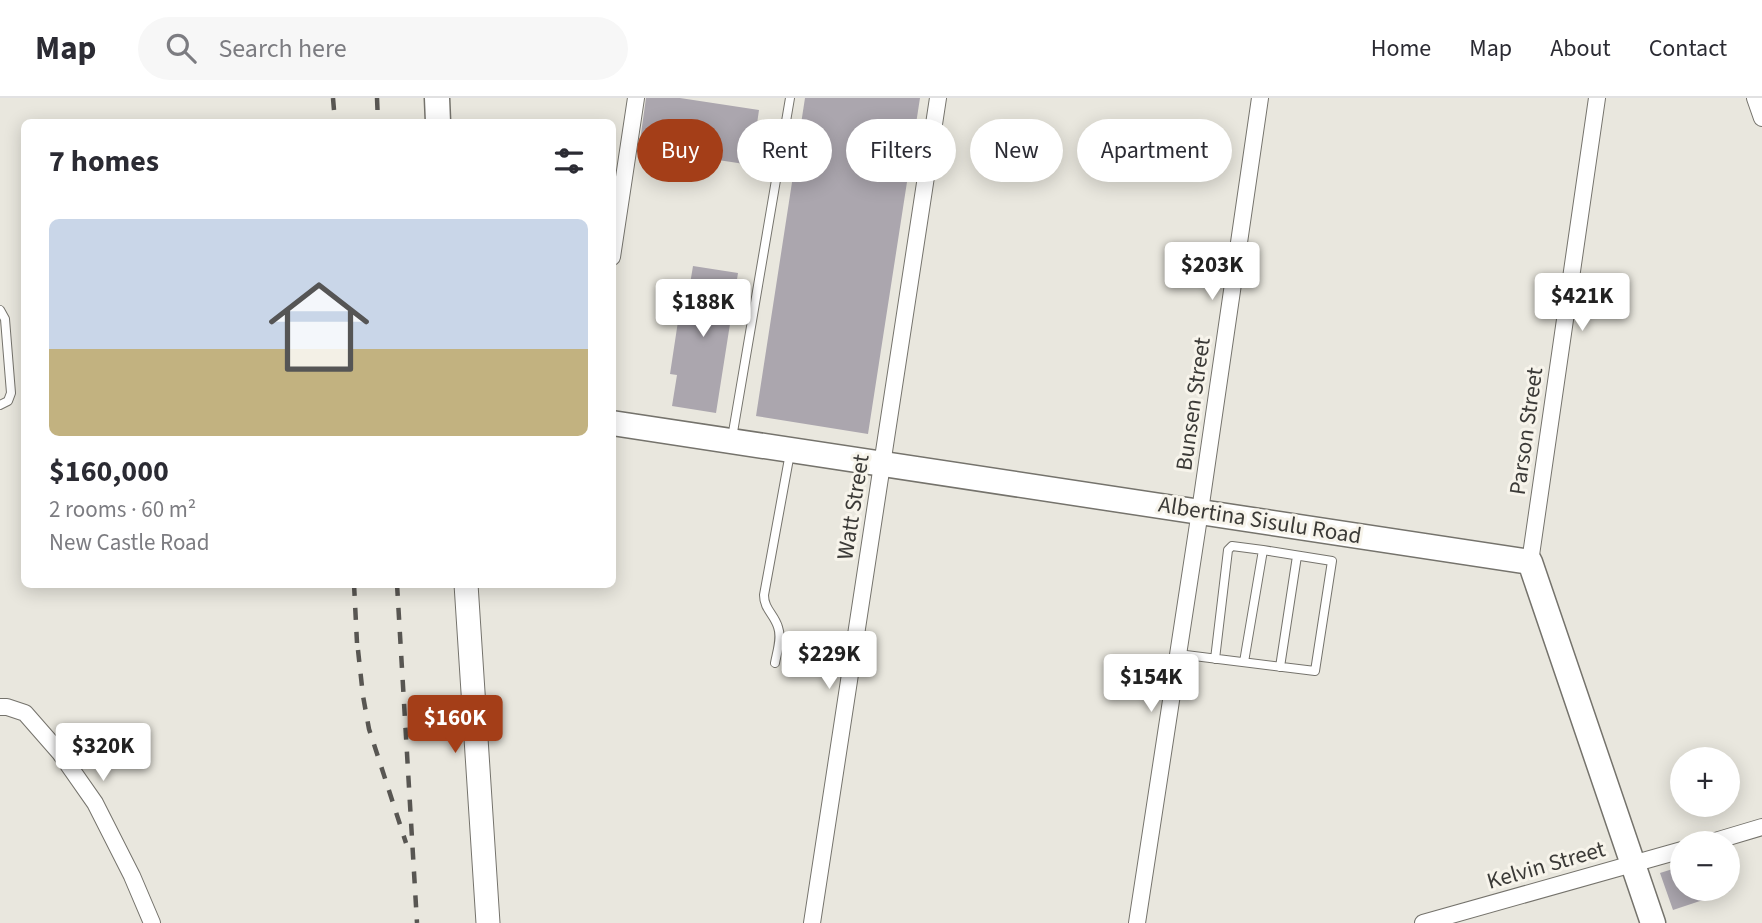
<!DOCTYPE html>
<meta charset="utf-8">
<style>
body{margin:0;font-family:"Source Sans 3",sans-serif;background:#f7f7f7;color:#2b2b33;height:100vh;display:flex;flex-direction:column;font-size:26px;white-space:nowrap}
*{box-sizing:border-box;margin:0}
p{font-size:23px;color:#7c7c81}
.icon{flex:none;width:38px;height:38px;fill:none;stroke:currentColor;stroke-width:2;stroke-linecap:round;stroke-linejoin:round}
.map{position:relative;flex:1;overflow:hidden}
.details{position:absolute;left:21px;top:21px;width:595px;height:469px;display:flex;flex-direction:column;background:#fff;border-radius:10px;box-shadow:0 4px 18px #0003}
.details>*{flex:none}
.guide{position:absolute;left:637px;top:21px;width:665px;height:63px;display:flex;gap:14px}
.fabs{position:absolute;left:1670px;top:649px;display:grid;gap:14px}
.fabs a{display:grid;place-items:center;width:70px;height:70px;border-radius:50%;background:#fff;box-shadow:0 4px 18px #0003;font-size:35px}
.price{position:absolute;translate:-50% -60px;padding:0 16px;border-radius:7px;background:#fff;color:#222;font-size:23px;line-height:46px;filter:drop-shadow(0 2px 4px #0008)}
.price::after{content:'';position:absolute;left:50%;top:42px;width:21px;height:16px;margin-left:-10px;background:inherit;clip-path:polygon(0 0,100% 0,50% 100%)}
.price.on{background:#a43e18;color:#fff}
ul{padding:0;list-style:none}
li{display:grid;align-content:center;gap:14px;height:371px;padding:0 28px}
li span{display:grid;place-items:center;height:217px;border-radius:10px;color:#555}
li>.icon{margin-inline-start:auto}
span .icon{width:126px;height:126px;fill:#fffc;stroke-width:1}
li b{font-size:30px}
h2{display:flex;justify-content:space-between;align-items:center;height:84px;padding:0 28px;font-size:30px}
.tag{padding:0 24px;border-radius:32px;background:#fff;box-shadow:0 4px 18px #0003;font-size:24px;line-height:63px}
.tag.on{background:#a43e18;color:#fff}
header{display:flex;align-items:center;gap:42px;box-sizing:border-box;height:98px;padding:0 35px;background:#fff;border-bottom:2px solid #e1e1e2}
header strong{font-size:33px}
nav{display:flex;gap:38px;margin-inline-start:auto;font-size:24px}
.search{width:490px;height:63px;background:#f7f7f7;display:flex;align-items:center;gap:18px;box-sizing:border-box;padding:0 24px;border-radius:38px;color:#7c7c81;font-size:26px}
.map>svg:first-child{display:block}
.building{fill:#aba6ae}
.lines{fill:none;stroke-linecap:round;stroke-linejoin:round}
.lane-casing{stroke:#75736c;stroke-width:10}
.street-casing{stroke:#75736c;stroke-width:18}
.secondary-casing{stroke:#75736c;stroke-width:25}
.primary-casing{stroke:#75736c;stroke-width:27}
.lane{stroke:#fff;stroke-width:8}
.street{stroke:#fff;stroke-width:16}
.secondary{stroke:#fff;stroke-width:23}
.primary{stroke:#fff;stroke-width:24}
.rail{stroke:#585652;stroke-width:4.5;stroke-dasharray:12 12;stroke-linecap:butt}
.labels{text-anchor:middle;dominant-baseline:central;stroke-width:6;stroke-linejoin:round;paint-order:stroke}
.street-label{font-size:23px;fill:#3b3a37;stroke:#f7f4eb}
</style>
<header>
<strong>Map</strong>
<div class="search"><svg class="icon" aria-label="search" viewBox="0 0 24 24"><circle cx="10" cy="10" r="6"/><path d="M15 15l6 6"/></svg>Search here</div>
<nav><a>Home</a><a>Map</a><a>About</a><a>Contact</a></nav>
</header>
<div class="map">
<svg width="1762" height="825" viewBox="0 0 1762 825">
<rect width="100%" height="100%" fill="#e9e7de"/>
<path class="building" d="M646 0H680L759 12 751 67 639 50Z
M805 0H920L868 336 756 318Z
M693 168 738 175 716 315 672 308 677 277 670 276 682 197 688 198Z
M1682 768V791H1730V793L1673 812 1660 775Z"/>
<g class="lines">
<g class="lane-casing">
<path id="lane" d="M0 212 5 221 11 295 8 303 0 307
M732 340 790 0
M1178 556 1315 573 1332 463 1263 452
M1215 561 1228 452 1232 448 1263 452 1244 564
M775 565C777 554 782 540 778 529 774 516 764 511 764 497L790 355
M1280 569 1297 458"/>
</g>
<g class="street-casing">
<path id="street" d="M1755 0 1762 20
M612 159 636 0
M1530 464 1597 0
M0 609H7L25 615 60 655 95 705 132 778 152 825
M1705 746 1762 729
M812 825 938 0
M1137 825 1200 413 1260 0
M1423 825 1682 752"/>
</g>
<g class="secondary-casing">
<path id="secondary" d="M466 486 488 825"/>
</g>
<g class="primary-casing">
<path id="primary" d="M437 0 438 24
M612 325 1530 464 1653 825"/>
</g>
<use href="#lane" class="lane"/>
<use href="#street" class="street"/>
<use href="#secondary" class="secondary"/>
<use href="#primary" class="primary"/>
<path class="rail" d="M333 0 335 24
M377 0 378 24
M354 486 357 545
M397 486 417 825
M358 552 363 598 369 631 406 745"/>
</g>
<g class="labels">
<g class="street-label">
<text transform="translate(1193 306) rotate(-82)">Bunsen Street</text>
<text transform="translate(1526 333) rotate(-82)">Parson Street</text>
<text transform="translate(853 409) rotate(-81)">Watt Street</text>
<text transform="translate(1260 422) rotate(9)">Albertina Sisulu Road</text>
<text transform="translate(1546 767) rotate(-16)">Kelvin Street</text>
</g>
</g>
</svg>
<div class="fabs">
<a>+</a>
<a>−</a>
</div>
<b class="price" style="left:1212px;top:204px">$203K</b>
<b class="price" style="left:1582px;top:235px">$421K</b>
<b class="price" style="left:703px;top:241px">$188K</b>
<b class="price" style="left:829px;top:593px">$229K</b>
<b class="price" style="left:1151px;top:616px">$154K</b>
<b class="price on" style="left:455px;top:657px">$160K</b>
<b class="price" style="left:103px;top:685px">$320K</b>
<div class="guide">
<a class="tag on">Buy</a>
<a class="tag">Rent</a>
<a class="tag">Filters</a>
<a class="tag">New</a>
<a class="tag">Apartment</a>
</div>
<section class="details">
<h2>7 homes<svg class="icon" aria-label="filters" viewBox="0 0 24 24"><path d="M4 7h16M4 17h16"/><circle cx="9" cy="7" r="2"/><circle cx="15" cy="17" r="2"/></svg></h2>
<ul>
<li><span style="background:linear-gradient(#c9d6e8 60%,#c2b280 0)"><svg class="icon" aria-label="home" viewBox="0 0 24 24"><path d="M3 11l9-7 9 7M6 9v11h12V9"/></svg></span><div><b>$160,000</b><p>2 rooms · 60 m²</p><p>New Castle Road</p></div></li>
</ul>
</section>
</div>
